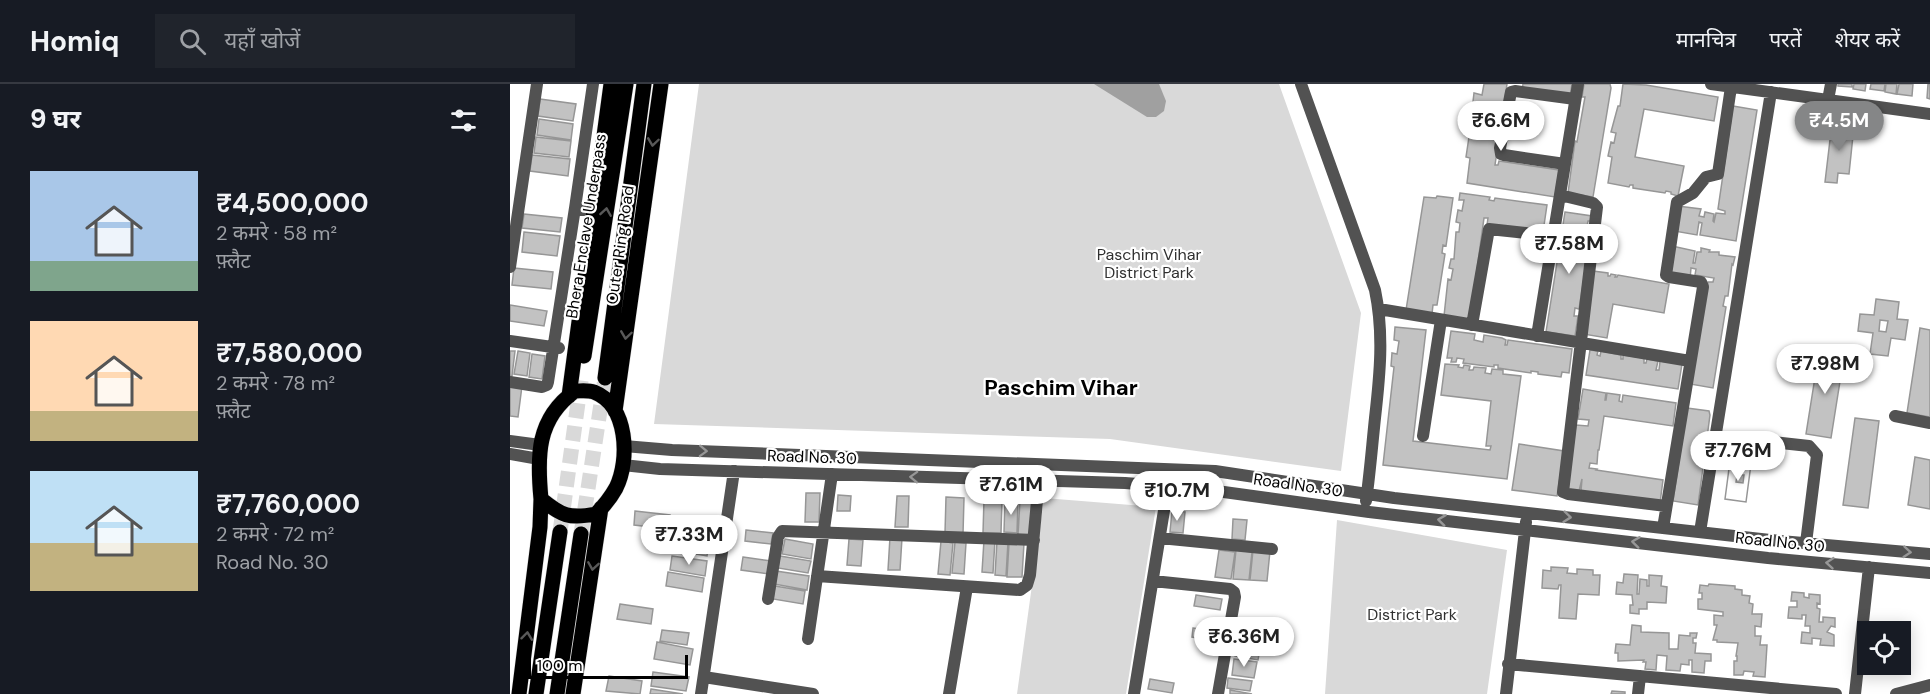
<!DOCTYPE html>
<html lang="hi">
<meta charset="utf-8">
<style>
body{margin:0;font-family:"DM Sans","Noto Sans Devanagari",sans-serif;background:#20242c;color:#f1f3f6;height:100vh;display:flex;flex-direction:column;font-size:22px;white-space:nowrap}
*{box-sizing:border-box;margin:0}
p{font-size:20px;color:#9ea1a6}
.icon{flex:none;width:33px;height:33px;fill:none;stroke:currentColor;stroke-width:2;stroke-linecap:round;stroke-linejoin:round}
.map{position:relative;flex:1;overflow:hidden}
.panel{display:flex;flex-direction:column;background:#171b24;width:510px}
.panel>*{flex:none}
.tools{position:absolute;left:1347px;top:537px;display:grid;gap:12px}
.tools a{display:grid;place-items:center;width:54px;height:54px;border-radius:0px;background:#171b24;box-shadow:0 3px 15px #0003;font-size:30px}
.scale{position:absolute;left:18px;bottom:15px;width:160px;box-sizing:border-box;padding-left:6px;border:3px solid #000;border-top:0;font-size:16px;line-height:21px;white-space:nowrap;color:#000;-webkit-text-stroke:4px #fff;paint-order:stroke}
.price{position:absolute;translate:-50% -51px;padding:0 14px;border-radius:21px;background:#fff;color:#222;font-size:20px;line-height:39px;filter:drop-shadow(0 2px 3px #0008)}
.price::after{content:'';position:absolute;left:50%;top:36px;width:18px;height:14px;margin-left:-9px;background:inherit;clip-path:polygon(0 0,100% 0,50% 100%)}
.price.on{background:#858687;color:#fff}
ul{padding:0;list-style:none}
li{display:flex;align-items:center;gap:18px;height:150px;padding:0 30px}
li span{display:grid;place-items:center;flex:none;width:168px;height:120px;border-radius:0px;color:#555}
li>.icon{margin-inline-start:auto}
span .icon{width:72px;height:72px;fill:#fffc;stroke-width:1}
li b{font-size:26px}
h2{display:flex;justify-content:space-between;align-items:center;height:72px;padding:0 30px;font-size:26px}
header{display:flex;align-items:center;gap:36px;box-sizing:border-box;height:84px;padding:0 30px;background:#171b24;border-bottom:2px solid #363941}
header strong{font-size:28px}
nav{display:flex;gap:33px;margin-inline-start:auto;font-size:21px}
.search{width:420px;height:54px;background:#20242c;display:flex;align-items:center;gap:15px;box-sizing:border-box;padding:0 21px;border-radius:0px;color:#9ea1a6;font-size:22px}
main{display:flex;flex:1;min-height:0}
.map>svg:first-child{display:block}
.green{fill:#d9d9d9}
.water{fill:#a0a0a0}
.building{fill:#c2c2c2;stroke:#969696;stroke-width:1.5;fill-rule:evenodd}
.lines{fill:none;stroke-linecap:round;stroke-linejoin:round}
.major-tunnel{stroke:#d9d9d9;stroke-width:15;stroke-dasharray:15 8;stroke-linecap:butt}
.major-casing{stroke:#dbdbdb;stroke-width:16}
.minor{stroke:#525252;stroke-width:12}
.major{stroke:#000;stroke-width:15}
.oneway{stroke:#595959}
.oneway2{stroke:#979797}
.labels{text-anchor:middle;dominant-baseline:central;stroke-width:4.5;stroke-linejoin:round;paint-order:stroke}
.street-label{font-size:16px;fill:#000;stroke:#fff}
.park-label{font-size:16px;fill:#303030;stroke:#fff}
.district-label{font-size:22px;font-weight:bold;fill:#000;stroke:#fff}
</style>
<header>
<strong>Homiq</strong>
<div class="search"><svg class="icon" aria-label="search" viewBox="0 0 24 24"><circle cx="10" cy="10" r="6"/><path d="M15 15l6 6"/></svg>यहाँ खोजें</div>
<nav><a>मानचित्र</a><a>परतें</a><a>शेयर करें</a></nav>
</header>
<main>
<section class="panel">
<h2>9 घर<svg class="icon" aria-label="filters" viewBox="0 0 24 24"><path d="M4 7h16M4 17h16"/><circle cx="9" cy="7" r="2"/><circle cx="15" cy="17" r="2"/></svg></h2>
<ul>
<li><span style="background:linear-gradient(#a9c7e8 75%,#7fa58c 0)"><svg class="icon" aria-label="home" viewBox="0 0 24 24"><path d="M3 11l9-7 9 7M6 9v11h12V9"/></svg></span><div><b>₹4,500,000</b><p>2 कमरे · 58 m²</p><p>फ़्लैट</p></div></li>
<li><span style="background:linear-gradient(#ffd9b3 75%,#c2b280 0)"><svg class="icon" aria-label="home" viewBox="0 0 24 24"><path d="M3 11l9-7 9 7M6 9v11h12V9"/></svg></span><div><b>₹7,580,000</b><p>2 कमरे · 78 m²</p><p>फ़्लैट</p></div></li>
<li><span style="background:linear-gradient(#bfe0f5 60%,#c2b280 0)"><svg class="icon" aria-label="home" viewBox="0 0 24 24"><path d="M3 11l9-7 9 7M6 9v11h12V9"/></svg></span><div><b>₹7,760,000</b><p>2 कमरे · 72 m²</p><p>Road No. 30</p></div></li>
</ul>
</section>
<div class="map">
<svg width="1420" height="610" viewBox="0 0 1420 610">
<rect width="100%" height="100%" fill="#fff"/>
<path class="green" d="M189 0H769L851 229 831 387 600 355 144 340Z
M534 414 646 423 616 610H507Z
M827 436 997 466 977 610H815Z"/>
<path class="water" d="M584 0H649L656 17 654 27 646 33H637Z"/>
<path class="building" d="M974 0H997L985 81H988L989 77 1049 86 1045 113 957 99 960 74 956 73 959 53 965 54 969 27 962 26 964 9 972 11Z
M1013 0H1062L1060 13 1012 6Z
M1074 0H1100L1101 4 1083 113 1058 109 1065 57 1067 58 1075 13H1072Z
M1113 0 1136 1 1208 13 1204 37 1134 25 1125 73 1174 82 1168 112 1161 110V108L1156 107 1155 109 1123 104V101H1120L1119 103 1098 99 1102 73 1098 72 1101 58 1104 59 1106 49 1101 48 1108 22H1110Z
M1328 0H1342V3L1328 2Z
M1344 0H1356L1355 7 1343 5Z
M1361 0H1375L1374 7 1360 5Z
M1376 0H1387L1386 10 1375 8Z
M1389 0H1403L1402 12 1387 10Z
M1418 0H1420V15L1417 14Z
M30 15 66 20 63 37 28 32Z
M1223 22 1247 26 1226 157 1190 151 1192 139 1189 138 1187 151 1164 147 1168 122 1191 125 1189 132 1194 133 1195 128 1204 130 1203 137 1204 138 1206 129 1215 130V127L1208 125Z
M29 35 63 40 61 56 27 51Z
M1322 39 1344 42 1339 90 1328 89 1327 99 1315 98Z
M26 53 61 57 59 73 24 69Z
M22 71 60 75 58 92 20 87Z
M950 109 980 113 979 116 984 117 985 114 1037 121 1033 148 977 141 978 134H974L960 236 934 232 938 195 941 196 943 185 939 184 941 175H944L946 148H949L950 139 946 138 948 126 952 127 954 116H949Z
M927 112 943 114 936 162 933 161 932 169 935 170 927 221H923L922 230 896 226 914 113 926 114Z
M1055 128 1082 132 1081 137H1078L1076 148 1081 149 1069 225 1065 224 1064 232H1068L1065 252 1036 248Z
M14 130 52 134 50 148 12 144Z
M14 148 50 152 47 172 12 168Z
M1162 162 1185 167 1183 179H1185L1187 168H1191V164L1200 166 1199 168H1209V171L1225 173 1223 181 1222 180 1218 212H1215L1213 222 1216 223 1203 304 1180 300 1198 198H1203L1204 194 1185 191 1186 185 1181 184 1180 195 1158 191Z
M4 184 43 188 41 205 2 201Z
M1083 187 1098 189V192H1100L1101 190 1106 191 1105 193H1107L1108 191 1159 200 1154 229 1103 220 1097 254 1073 250Z
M1366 215 1389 218 1387 235 1398 236 1395 256 1381 254 1378 272 1360 270 1363 249 1348 247 1350 230 1364 231ZM1370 236 1378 237 1376 248 1369 247Z
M0 221 37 227 34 242 0 237Z
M885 243 916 246 903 357 980 366 981 362H976L981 317 931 311 935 280 949 281 948 283 953 284 954 281 960 282 959 286H963L964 283 976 284 975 289 981 290 982 285 993 286V290L1011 292 997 395 873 381 884 283 881 282 882 269 887 270 889 257 884 256Z
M1410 244 1420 246V333L1397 329Z
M941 247 965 250 964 256 973 258 974 251 992 254 996 256 995 261H997L998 256 1062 265 1059 289 1052 288 1051 293 1028 290V288L1021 287V289L988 284V281H984V283L953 279 954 275 947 274 946 278H941L942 274H937Z
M1080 266 1088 267 1087 271 1090 272 1091 267 1111 271V275H1113V271L1134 274V279H1136L1137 275 1148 277 1146 286H1149L1150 277 1172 280 1168 305 1076 291Z
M0 267H5L2 292H0Z
M8 267 20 269 17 292 4 290Z
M1309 268 1334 272 1321 354 1296 350Z
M22 270 35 272 32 295 19 293Z
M0 301 12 302 8 333 0 332Z
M1073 305 1096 309 1095 316H1096L1097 309 1110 311 1109 317 1112 318 1113 311 1166 319 1163 342 1094 332 1089 366H1088L1087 380 1080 379 1079 384 1087 385 1086 386 1153 396 1150 419 1071 407 1072 395 1069 407 1057 406 1066 341 1078 342 1079 336 1068 335Z
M1177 324 1199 327 1200 331 1188 421 1163 417Z
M1345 334 1369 337 1358 424 1333 421Z
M1009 360 1054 367 1047 412 1002 406Z
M1405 373 1420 376V425L1398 421Z
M1220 377 1241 380 1236 418 1215 415ZM1227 391H1234L1233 399 1226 398Z
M1220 377 1241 380 1236 418 1215 415Z
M296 409H310L309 438H295Z
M328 411 341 412 340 427H327Z
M387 412H399L398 443H385Z
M436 413 454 414 453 450 435 449Z
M474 415H492L491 449H473Z
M495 415H508L507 449 494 448Z
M510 416H522L521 452 508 451Z
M125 427 160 431 158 445 124 441Z
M662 427 675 428 673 449 660 448Z
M723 435 737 436 735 456 722 455Z
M236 446 263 449 261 460 235 457Z
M165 451 199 458 197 472 162 466Z
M380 453 392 454 390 486H378Z
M275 455 303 460 301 475 272 470Z
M339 455 353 456 351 482 337 481Z
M474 456H485L483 489 472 488Z
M431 457 443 459 440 491 428 490Z
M487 457 498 458 496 492 485 491Z
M445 458 456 459 454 490 442 489Z
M499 459H514L512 493H497Z
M709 466 725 468 721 495 705 493Z
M726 466 742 468 739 496 723 495Z
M743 466 760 467 757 497 740 496Z
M162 472 197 477 195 492 160 486Z
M270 472 301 477 298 489 268 484Z
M233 473 261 477 259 490 231 486Z
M1041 483 1058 484 1057 489 1067 490V485L1083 486V491H1090L1089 511 1068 510 1066 535 1049 534 1051 501H1049L1048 505 1032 504 1033 486 1041 487Z
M266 487 299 492 297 506 264 500Z
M158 488 194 494 192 508 156 502Z
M1114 490 1128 491 1127 510H1129L1130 495 1137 496V502H1139V491L1152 492 1151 502 1157 503 1156 519 1137 518V525H1129V530L1120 529V521H1123L1122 511 1106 510 1107 498 1113 499Z
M1199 500 1225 502V505L1232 506V511L1240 512 1239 519 1243 520 1242 530H1252L1251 543 1245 542V552H1251L1250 561H1257L1255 593 1243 592 1244 588 1234 587 1233 591H1224V577H1227V572H1226L1228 559 1207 558V556H1203L1207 541H1204V531L1213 532V528L1188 525V515H1192V509H1189L1190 501 1198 502Z
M265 502 295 507 293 520 263 515Z
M1282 508 1294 509V513L1299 514V510L1310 511V520L1307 519V524L1310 525 1309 538H1313V533L1325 534V543L1321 542 1317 548 1324 551V562L1310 561 1311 555 1302 554V560L1291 559 1292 548 1300 549V542H1295L1296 531H1292V535L1278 534 1279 523H1287V517H1281Z
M686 511 712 515 710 526 684 522Z
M110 520 143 525 141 540 107 535Z
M731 539 751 543 750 551 730 548Z
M1122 541 1131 542V548L1159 549V565H1168L1169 551 1180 552V549H1187L1186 554H1183V559H1186L1185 569 1201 570V577H1195L1194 589 1182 588V576H1179V581L1171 580 1170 587 1156 586 1157 572 1147 571 1146 586 1135 585 1136 578H1133L1134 576 1108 577V569H1105L1106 560 1120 561Z
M683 544 709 548 707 557 682 553Z
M152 546 179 549 177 561 150 557Z
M728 550 750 553 749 562 727 559Z
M147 558 183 565 180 581 144 575Z
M726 560 750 564 748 576 725 572Z
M724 575 747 578 744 594 722 591Z
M143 588 179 593 176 607 141 602Z
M99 592 132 597 130 610 96 607Z
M718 594 742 597 740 607 717 604Z
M640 595 664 599 662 609 638 605Z
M141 605 173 610H140Z
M720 606 742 610H720Z
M1102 607 1115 608V610H1101Z"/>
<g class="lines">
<path class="major-tunnel" d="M50 448 72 290
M71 450 95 294"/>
<g class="major-casing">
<path id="major" d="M74 272 116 0
M95 294 134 0
M65 307C71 307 78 306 84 308 118 321 120 376 106 404 101 413 93 423 86 430 59 435 52 432 31 415 27 373 26 335 65 307Z
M59 312 101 0
M105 327 151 0
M9 610 30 443 31 415
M26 610 50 448
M47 610 71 450
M63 610 91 424"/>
</g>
<path class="minor" d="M83 0 65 124 84 128
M791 0 865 206C874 249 870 290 865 334 862 362 860 389 856 417
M1201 0 1420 30
M1318 16 1321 0
M1055 80 994 71 991 70 990 64 1001 8 1005 7 1065 15
M1050 111 1083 119 1087 123 1053 408 1058 410 1156 422
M0 183 27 0
M869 225 1180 277
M962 241 979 145 1043 152
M1027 252 1068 0
M0 257 49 264
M0 298 32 303 37 301 38 298 65 124
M1385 332 1420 339
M913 352 931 236
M1207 352 1299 362 1307 371 1296 459
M0 357 30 361
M114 362 162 366 705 387 884 414 1260 456 1420 470
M0 370 29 375
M113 381 150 385 615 399 692 405 859 428 1258 474 1420 489
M1153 444 1193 203 1191 198 1159 193 1156 191 1167 118 1183 109 1196 93 1208 90 1221 3
M1190 448 1261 8
M650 454 762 465
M307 492 510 506 517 501 520 491 529 396
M643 497 720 505 724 508 725 513 708 610
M258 515 268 453 272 447 524 456
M298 555 322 390
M998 580 1326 610
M194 593 303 610
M191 610 224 387
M439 610 457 503
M624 610 658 402
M996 610 1016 438
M1128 610 1130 592
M1345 610 1359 483
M1386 610 1420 601"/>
<use href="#major" class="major"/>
</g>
<defs><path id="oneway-chevron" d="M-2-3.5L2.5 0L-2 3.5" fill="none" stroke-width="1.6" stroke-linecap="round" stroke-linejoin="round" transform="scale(1.5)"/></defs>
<g class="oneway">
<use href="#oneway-chevron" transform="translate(143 58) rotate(98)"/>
<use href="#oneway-chevron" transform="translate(96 128) rotate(-81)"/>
<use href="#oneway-chevron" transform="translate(116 251) rotate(98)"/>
<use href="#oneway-chevron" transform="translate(83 482) rotate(99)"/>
<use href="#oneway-chevron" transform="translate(17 552) rotate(-83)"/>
</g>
<g class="oneway2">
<use href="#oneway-chevron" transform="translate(193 367) rotate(2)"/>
<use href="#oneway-chevron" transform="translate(404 393) rotate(-178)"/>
<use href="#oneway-chevron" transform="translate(1057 433) rotate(6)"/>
<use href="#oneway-chevron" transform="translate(932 436) rotate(-173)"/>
<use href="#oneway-chevron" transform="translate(1126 458) rotate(-173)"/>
<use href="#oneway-chevron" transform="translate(1397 468) rotate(5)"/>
<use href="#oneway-chevron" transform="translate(1320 479) rotate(-175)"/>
</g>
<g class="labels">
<g class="street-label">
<text transform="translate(76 142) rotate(-81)">Bhera Enclave Underpass</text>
<text transform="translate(110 161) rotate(-82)">Outer Ring Road</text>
<text transform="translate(302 373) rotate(2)">Road No. 30</text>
<text transform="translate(788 401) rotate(8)">Road No. 30</text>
<text transform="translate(1270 458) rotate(6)">Road No. 30</text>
</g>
<g class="park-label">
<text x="639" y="170">Paschim Vihar<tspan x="639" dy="18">District Park</tspan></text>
<text x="902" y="530">District Park</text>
</g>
<g class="district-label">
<text x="551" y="303">Paschim Vihar</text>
</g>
</g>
</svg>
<div class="tools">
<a><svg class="icon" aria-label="locate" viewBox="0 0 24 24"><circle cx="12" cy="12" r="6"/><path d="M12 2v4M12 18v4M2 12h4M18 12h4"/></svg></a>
</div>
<div class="scale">100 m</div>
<b class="price" style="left:991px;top:68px">₹6.6M</b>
<b class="price on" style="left:1329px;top:68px">₹4.5M</b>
<b class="price" style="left:1059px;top:191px">₹7.58M</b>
<b class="price" style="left:1315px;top:311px">₹7.98M</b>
<b class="price" style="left:1228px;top:398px">₹7.76M</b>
<b class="price" style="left:501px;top:432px">₹7.61M</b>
<b class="price" style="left:667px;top:438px">₹10.7M</b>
<b class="price" style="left:179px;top:482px">₹7.33M</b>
<b class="price" style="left:734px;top:584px">₹6.36M</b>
</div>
</main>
